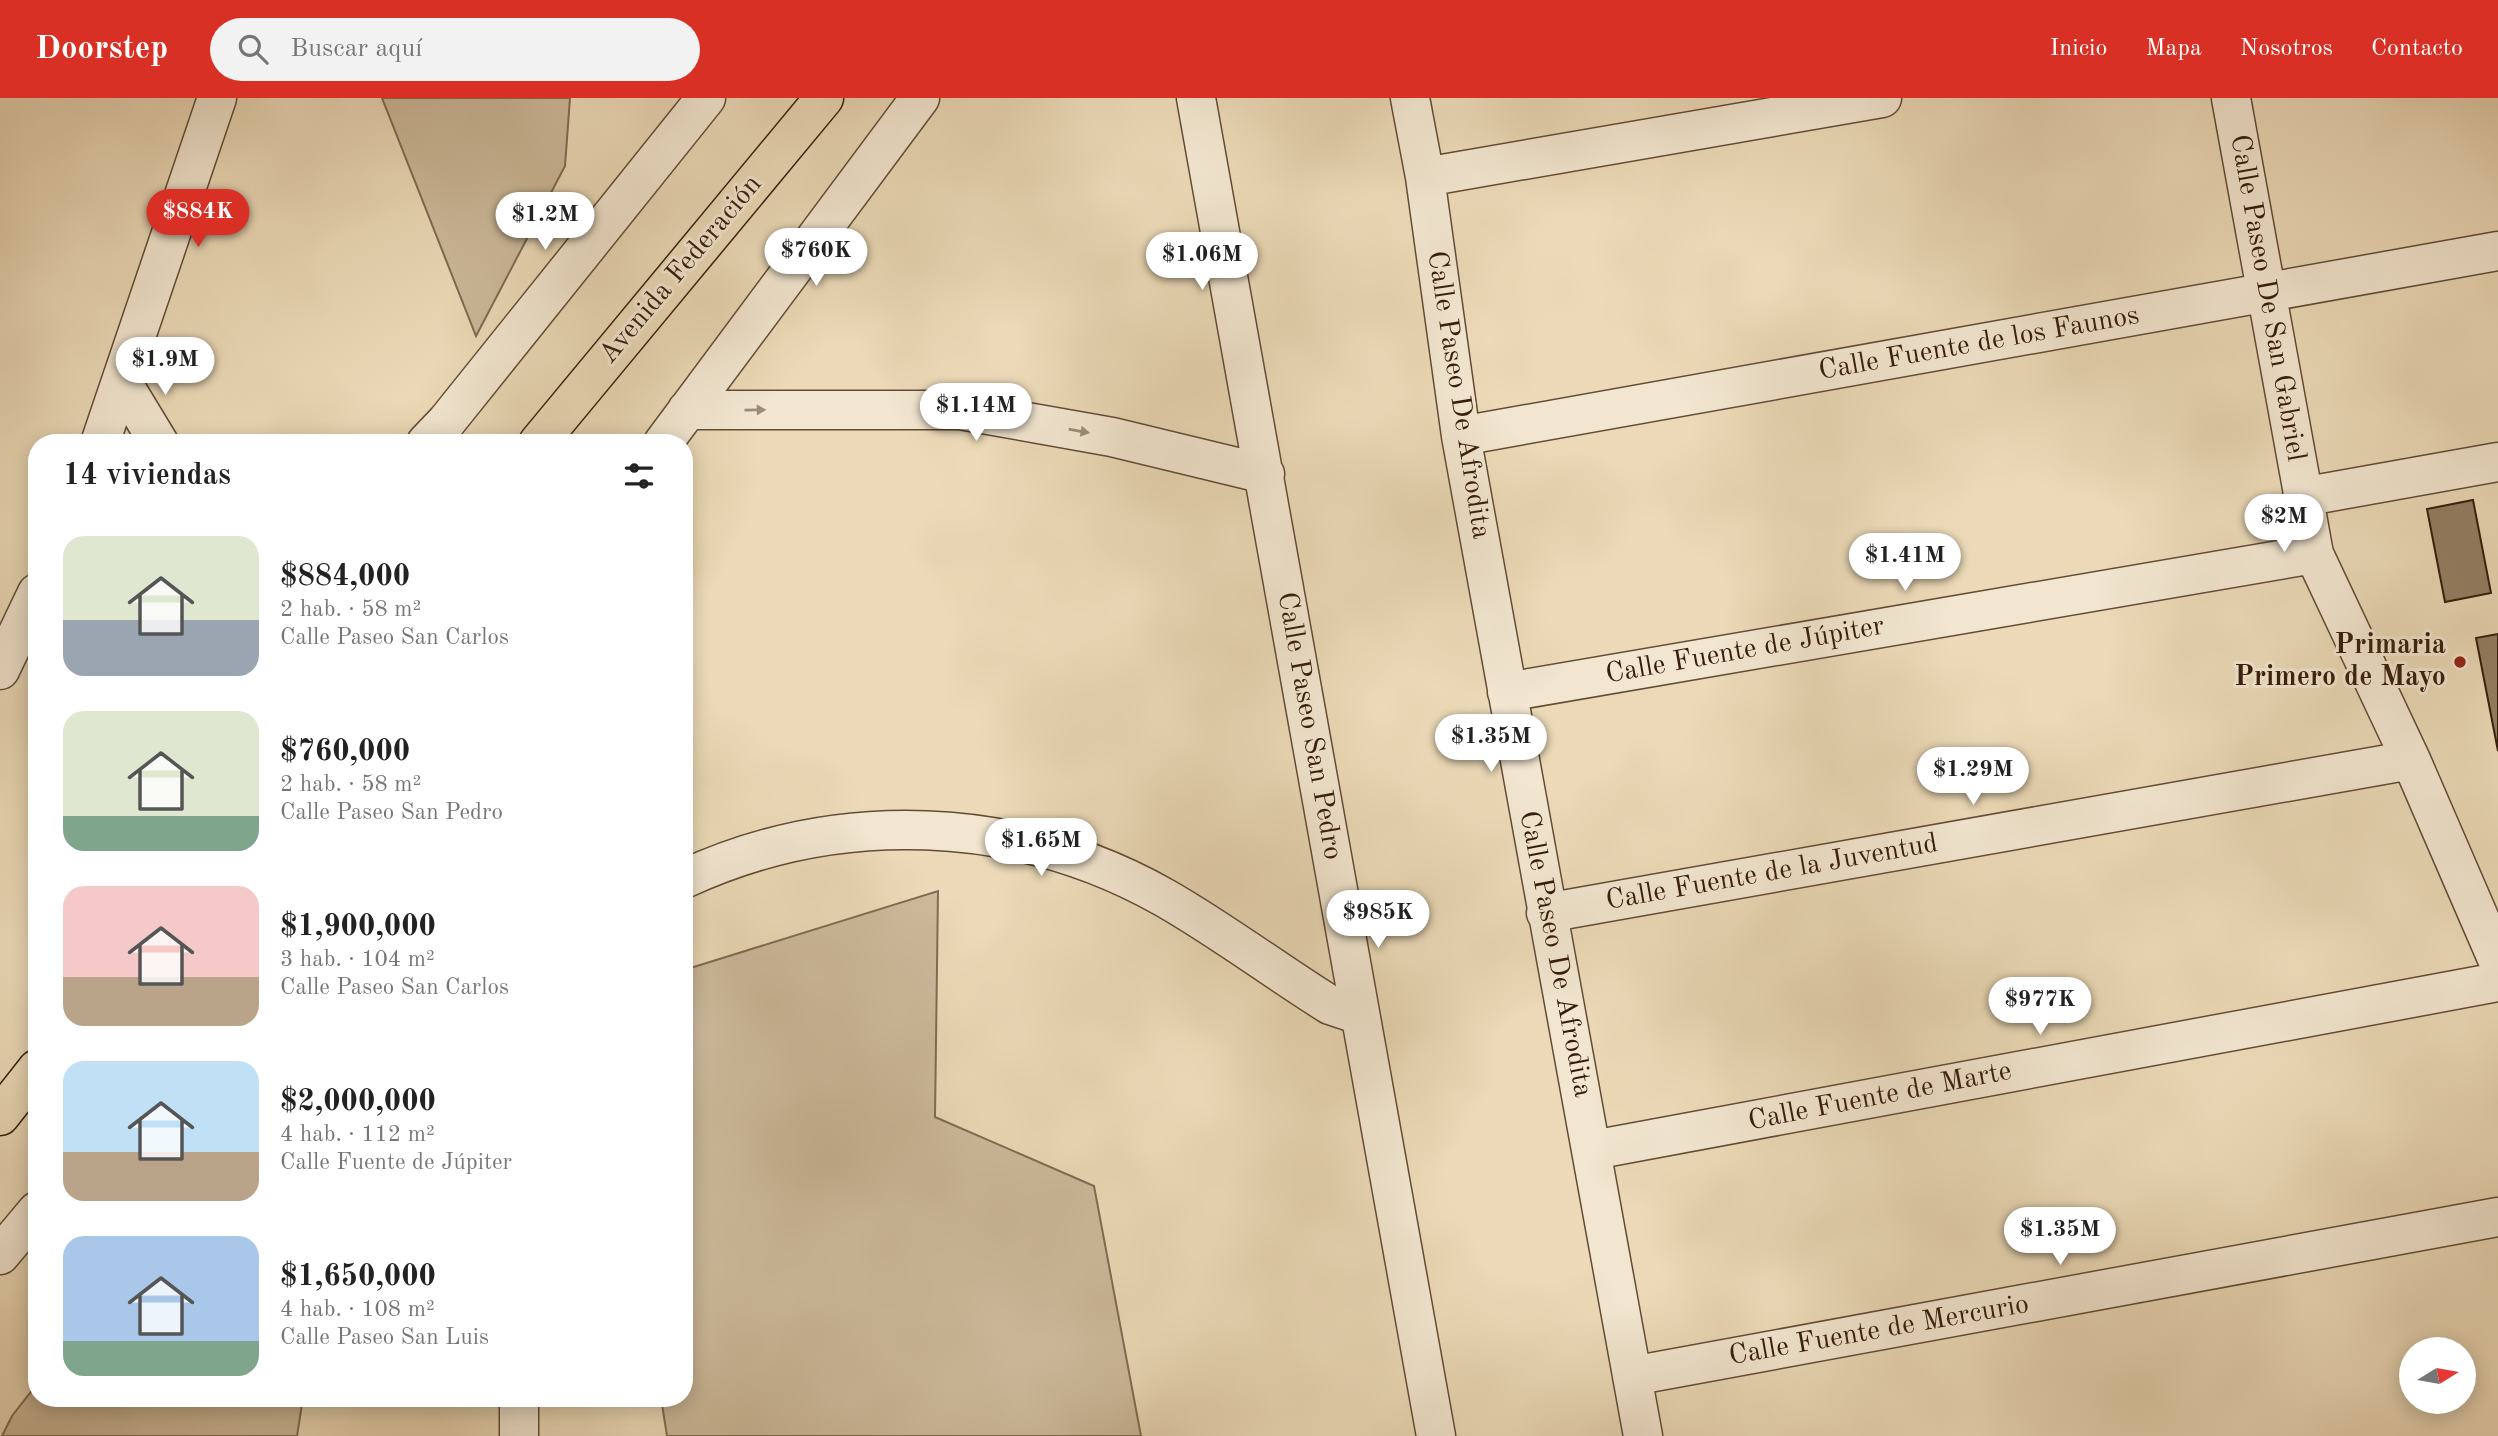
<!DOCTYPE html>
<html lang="es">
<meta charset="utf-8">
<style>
body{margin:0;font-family:"Old Standard TT",serif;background:#f2f2f2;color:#222;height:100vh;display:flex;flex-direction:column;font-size:26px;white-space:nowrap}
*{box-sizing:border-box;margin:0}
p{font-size:23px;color:#767676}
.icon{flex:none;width:38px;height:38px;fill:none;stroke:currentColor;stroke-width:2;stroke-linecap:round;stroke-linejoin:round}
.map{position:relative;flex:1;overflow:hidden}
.panel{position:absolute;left:28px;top:336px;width:665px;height:973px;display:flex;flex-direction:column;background:#fff;border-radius:28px;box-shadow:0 4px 18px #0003}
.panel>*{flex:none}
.needle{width:46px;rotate:79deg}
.buttons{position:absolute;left:2399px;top:1239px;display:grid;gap:14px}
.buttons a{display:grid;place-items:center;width:77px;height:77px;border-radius:50%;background:#fff;box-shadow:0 4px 18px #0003;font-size:35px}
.price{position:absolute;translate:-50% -60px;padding:0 16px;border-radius:24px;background:#fff;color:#222;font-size:23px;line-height:46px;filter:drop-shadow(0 2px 4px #0008)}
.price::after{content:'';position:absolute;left:50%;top:42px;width:21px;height:16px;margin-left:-10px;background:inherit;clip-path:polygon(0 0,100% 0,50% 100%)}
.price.current{background:#d93025;color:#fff}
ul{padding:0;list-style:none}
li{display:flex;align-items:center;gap:21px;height:175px;padding:0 35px}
li span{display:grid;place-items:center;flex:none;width:196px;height:140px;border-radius:21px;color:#555}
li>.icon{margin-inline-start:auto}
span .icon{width:84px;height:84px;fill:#fffc;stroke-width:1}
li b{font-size:30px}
h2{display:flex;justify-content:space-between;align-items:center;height:84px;padding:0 35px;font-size:30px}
header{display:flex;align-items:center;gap:42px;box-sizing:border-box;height:98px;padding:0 35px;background:#d93025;color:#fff}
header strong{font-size:33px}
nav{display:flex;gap:38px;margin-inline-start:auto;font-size:24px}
.search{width:490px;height:63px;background:#f2f2f2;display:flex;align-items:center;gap:18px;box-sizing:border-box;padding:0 24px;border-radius:38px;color:#767676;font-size:26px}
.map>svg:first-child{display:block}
.green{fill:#ccb99a;stroke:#816b52;stroke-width:2}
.building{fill:#947f64;stroke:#361d0b;stroke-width:2}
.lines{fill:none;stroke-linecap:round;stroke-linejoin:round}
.minor-casing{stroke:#634c36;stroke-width:41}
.major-casing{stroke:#361d0b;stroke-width:41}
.minor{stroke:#f2e6d0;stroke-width:38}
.major{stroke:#ebd9b7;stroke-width:38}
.oneway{fill:#9d8c77}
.poi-dot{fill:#8f2418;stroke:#f2e6d0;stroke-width:2.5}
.labels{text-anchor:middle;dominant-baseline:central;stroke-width:6;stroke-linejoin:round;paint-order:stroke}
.street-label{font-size:28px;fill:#361d0b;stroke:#f2e6d0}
.poi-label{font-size:28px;font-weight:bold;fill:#361d0b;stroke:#f2e6d0;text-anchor:end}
</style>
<header>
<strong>Doorstep</strong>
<div class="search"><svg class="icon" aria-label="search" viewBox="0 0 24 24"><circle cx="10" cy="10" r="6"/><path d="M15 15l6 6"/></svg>Buscar aquí</div>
<nav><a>Inicio</a><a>Mapa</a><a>Nosotros</a><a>Contacto</a></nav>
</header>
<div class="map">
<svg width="2498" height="1338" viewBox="0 0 2498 1338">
<rect width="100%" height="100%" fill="#ebd9b7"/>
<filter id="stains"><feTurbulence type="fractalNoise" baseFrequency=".00286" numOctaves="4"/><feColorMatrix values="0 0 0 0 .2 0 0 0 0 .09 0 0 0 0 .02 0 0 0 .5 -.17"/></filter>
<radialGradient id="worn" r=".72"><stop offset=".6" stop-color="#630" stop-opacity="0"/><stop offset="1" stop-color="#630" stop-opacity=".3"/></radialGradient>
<path class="green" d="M382 0H570L565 68 476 238Z
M938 793 935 1019 1094 1088 1141 1338H667L661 1300H684V872Z
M37 1286V1300H303L297 1338H2L12 1318Z"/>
<path class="building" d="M2473 402 2491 495 2445 504 2427 411Z
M2498 536V653L2476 540Z"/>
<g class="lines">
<g class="minor-casing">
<path id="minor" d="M1196 0 1436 1338
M1410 0 1425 79 1461 338 1643 1338
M2231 0 2314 456 2411 662 2498 863
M1425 79 1882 0
M122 284 159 345
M687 312H960L1112 339 1265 376
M1461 338 2498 153
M100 345 217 0
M426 345 447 323 706 0
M663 345 920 0
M2302 399 2498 364
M0 572 37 495
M1507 594 2314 456
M684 781C837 710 1017 716 1165 800 1221 832 1274 872 1330 907L1360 917
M1546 815 2411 662
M1593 1052 2498 884
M0 1157 37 1113
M1632 1278 2498 1119
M519 1300V1338"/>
</g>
<g class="major-casing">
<path id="major" d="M538 345 824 0
M0 1018 37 971"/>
</g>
<use href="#minor" class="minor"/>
<use href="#major" class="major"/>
</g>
<defs><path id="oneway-solid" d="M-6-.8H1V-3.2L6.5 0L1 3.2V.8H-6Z" transform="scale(1.75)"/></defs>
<g class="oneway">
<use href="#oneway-solid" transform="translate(755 312) rotate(-1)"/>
<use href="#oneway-solid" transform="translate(1079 333) rotate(10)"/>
</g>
<circle class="poi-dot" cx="2460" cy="564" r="7"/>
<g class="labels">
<g class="street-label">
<text transform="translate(681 172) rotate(-50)">Avenida Federación</text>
<text transform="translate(2267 200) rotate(80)">Calle Paseo De San Gabriel</text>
<text transform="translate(1979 246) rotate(-10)">Calle Fuente de los Faunos</text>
<text transform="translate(1458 297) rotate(81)">Calle Paseo De Afrodita</text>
<text transform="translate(1745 553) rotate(-10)">Calle Fuente de Júpiter</text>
<text transform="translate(1309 628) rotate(80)">Calle Paseo San Pedro</text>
<text transform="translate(1772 775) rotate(-10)">Calle Fuente de la Juventud</text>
<text transform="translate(1555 856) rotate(79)">Calle Paseo De Afrodita</text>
<text transform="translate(1880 999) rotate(-11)">Calle Fuente de Marte</text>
<text transform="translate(1879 1233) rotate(-10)">Calle Fuente de Mercurio</text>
</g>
<g class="poi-label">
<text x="2446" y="548">Primaria<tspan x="2446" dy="32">Primero de Mayo</tspan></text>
</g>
</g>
<rect width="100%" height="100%" filter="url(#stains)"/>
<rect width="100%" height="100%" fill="url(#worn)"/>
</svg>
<div class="buttons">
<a><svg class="needle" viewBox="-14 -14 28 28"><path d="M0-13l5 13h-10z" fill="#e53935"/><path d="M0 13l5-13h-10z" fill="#767676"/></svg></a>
</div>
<b class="price current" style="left:198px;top:151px">$884K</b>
<b class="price" style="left:545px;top:154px">$1.2M</b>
<b class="price" style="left:816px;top:190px">$760K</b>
<b class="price" style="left:1202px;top:194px">$1.06M</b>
<b class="price" style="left:165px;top:299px">$1.9M</b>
<b class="price" style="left:976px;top:345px">$1.14M</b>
<b class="price" style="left:2284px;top:456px">$2M</b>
<b class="price" style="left:1905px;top:495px">$1.41M</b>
<b class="price" style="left:1491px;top:676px">$1.35M</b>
<b class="price" style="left:1973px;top:709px">$1.29M</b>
<b class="price" style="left:1041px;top:780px">$1.65M</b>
<b class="price" style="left:1378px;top:852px">$985K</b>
<b class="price" style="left:2040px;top:939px">$977K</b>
<b class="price" style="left:2060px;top:1169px">$1.35M</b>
<section class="panel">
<h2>14 viviendas<svg class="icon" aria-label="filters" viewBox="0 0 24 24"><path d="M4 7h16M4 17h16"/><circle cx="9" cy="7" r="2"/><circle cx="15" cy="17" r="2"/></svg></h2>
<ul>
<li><span style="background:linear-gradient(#dfe7d0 60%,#9aa5b1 0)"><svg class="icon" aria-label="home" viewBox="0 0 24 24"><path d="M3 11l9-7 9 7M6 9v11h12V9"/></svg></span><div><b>$884,000</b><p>2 hab. · 58 m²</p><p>Calle Paseo San Carlos</p></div></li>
<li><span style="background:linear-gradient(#dfe7d0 75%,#7fa58c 0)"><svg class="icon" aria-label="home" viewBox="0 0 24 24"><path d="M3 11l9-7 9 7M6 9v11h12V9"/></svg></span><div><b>$760,000</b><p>2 hab. · 58 m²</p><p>Calle Paseo San Pedro</p></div></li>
<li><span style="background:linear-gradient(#f6c9c9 65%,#b9a48a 0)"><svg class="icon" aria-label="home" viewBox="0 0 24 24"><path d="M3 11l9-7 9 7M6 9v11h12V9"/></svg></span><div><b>$1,900,000</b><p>3 hab. · 104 m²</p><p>Calle Paseo San Carlos</p></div></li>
<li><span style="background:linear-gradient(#bfe0f5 65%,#b9a48a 0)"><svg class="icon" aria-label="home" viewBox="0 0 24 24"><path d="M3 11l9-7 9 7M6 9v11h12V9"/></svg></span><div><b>$2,000,000</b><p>4 hab. · 112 m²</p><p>Calle Fuente de Júpiter</p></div></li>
<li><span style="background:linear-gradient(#a9c7e8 75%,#7fa58c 0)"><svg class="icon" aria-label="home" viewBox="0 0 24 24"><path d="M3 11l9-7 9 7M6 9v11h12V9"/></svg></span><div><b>$1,650,000</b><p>4 hab. · 108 m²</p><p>Calle Paseo San Luis</p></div></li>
</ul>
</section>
</div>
